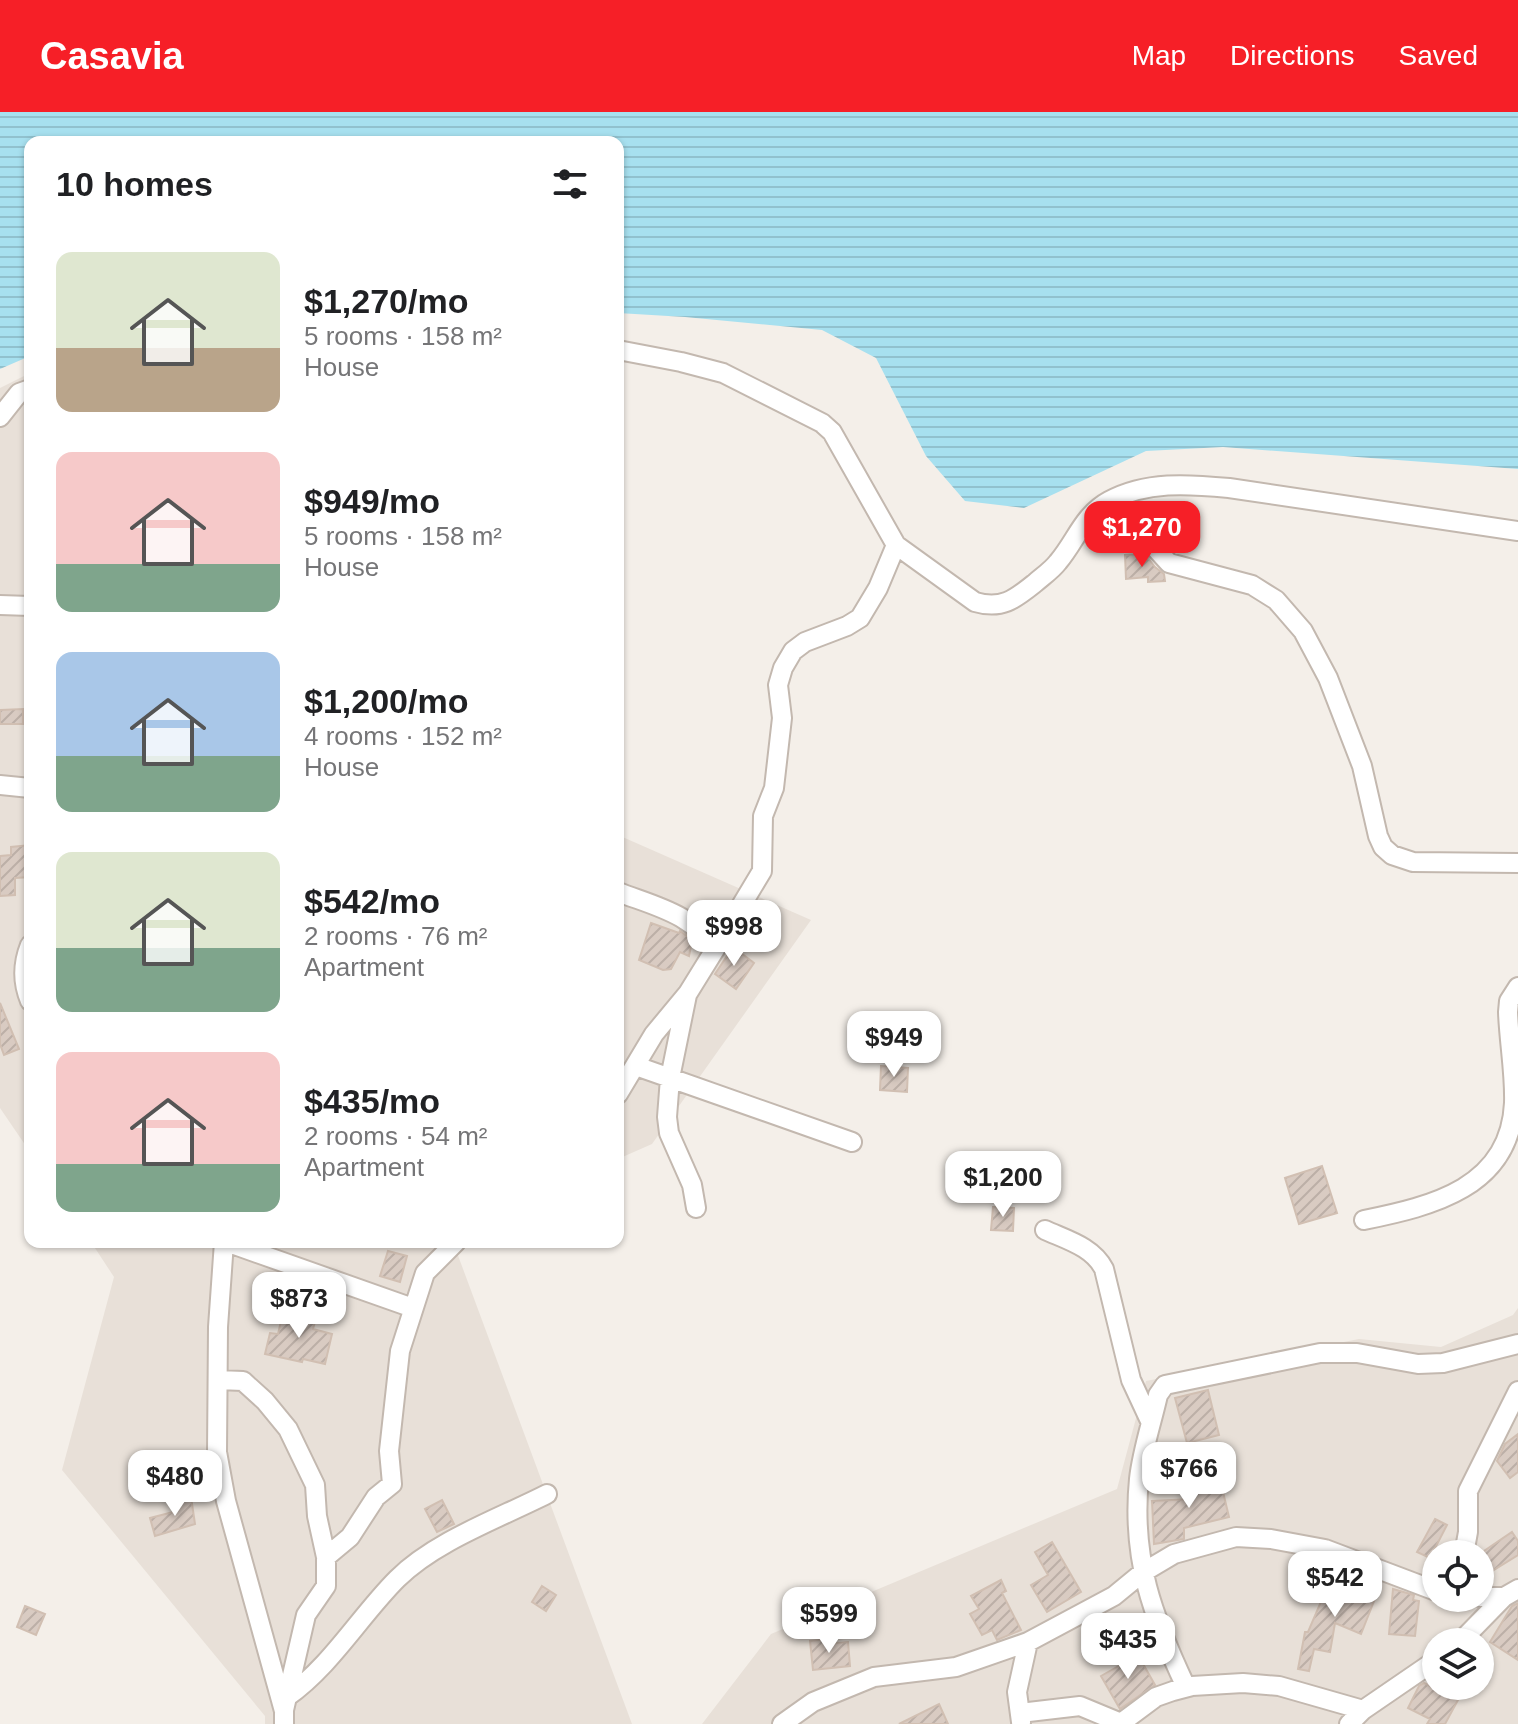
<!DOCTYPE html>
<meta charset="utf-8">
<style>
body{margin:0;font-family:Arial,sans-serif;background:#f2f2f2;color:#202124;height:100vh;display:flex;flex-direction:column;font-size:30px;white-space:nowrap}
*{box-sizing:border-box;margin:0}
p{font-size:26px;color:#757577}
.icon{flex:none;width:44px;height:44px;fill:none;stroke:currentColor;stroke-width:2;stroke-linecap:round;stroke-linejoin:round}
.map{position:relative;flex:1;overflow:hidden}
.sheet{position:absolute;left:24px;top:24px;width:600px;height:1112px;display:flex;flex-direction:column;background:#fff;border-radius:16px;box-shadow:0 2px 6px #0004}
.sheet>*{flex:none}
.fabs{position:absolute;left:1422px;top:1428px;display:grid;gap:16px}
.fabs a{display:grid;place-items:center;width:72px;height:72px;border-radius:50%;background:#fff;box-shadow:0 2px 6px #0004;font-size:40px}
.price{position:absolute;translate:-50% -68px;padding:0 18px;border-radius:16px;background:#fff;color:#222;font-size:26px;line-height:52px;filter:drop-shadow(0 2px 4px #0008)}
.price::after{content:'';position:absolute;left:50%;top:48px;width:24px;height:18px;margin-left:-12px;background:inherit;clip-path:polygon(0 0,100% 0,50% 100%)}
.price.on{background:#f61f27;color:#fff}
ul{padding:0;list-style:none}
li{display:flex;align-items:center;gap:24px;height:200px;padding:0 32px}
li span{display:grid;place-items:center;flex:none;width:224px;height:160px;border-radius:16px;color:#555}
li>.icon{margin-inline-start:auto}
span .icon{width:96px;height:96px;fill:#fffc;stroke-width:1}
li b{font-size:34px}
h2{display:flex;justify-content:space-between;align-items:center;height:96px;padding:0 32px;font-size:34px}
header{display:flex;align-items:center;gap:48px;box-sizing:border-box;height:112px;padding:0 40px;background:#f61f27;color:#fff}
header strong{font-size:38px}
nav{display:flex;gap:44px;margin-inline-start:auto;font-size:28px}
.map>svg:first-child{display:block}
.residential{fill:#e8e0d8;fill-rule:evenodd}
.water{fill:url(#water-rules)}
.building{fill:url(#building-hatch);stroke:#d1bfb2;stroke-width:2}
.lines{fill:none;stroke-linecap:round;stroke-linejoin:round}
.minor-casing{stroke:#c3b8af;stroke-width:22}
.minor{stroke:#fff;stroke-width:18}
</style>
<header>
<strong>Casavia</strong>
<nav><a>Map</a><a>Directions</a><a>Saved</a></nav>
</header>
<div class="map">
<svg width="1518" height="1612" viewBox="0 0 1518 1612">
<defs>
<pattern id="water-rules" width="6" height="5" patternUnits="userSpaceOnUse" patternTransform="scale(2)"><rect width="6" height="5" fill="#a7e0ef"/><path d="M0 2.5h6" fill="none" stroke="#91c1ce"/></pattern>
<pattern id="building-hatch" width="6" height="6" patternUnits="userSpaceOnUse" patternTransform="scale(2)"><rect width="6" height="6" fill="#d9cbc2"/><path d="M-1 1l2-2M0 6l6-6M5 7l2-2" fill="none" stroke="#bcafa7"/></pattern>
</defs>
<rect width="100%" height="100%" fill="#f4efe9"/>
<path class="residential" d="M30 261V1040L0 996V276Z
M618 723 811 808 652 1032 618 1047Z
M91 1130H453L632 1612H265V1604L62 1358 114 1165Z
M1518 1196V1612H702L771 1522 1117 1377 1146 1269 1359 1227 1441 1235 1513 1203ZM1436 1442H1480V1486H1436ZM1436 1530H1480V1574H1436Z"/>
<path class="water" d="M0 0H1518V357L1223 335 1146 339 1024 396 965 389 926 344 876 246 822 218 685 205 618 201V30H30V244L0 257Z"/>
<path class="building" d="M1145 442 1155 455 1164 462 1165 469 1148 470V465L1126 467 1125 443Z
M23 597V612H0V598Z
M30 733V765L15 766V783L0 784V744L11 743V735Z
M651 811 679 821 680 819 688 825 692 829 689 844 680 840 671 857 663 858 639 848Z
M733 835 754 851 736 877 715 862Z
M0 891 19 937 4 943 0 932Z
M881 954 908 956 907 980 880 978Z
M1322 1054 1337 1101 1299 1112 1285 1066Z
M993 1095 1014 1096 1013 1119 991 1118Z
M388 1139 407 1144 400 1170 380 1164Z
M290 1200 316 1206 313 1217 332 1222 325 1252 303 1247 302 1250 265 1242 270 1221 278 1222 282 1205 288 1206Z
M1208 1278 1219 1323 1187 1331 1175 1286Z
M1518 1322V1360L1510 1366 1497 1349 1505 1332Z
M1219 1363 1229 1405 1184 1416V1427L1154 1432 1152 1389 1192 1387 1188 1371Z
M191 1385 195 1412 155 1424 150 1406 177 1399 174 1389Z
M442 1388 454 1412 437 1420 425 1397Z
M1435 1407 1447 1413 1430 1446 1417 1440Z
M1512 1420 1518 1429V1443L1492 1459 1481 1441Z
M1052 1430 1081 1480 1047 1500 1031 1473 1048 1463 1035 1440Z
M1001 1468 1006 1479 1002 1481 1021 1518 997 1528 992 1518 982 1523 970 1502 979 1497 971 1484Z
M1329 1471 1351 1480 1353 1474 1376 1484 1361 1522 1335 1511 1330 1540 1314 1537 1309 1559 1298 1557 1305 1520H1308Z
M542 1474 556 1483 546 1499 532 1490Z
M1393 1477 1414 1483 1413 1488 1419 1489 1415 1524 1389 1522Z
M1518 1491V1548L1490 1530 1512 1494Z
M25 1494 45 1502 36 1523 17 1515Z
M827 1527V1532L848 1530 850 1554 813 1558 810 1529Z
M1138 1543 1155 1573 1120 1597 1101 1564Z
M1424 1571 1458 1588 1445 1612H1427L1430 1607 1408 1596 1419 1574Z
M939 1592 948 1612H899Z"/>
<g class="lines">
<g class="minor-casing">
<path id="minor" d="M618 238 681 250 723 261 822 311 832 320 896 433 975 490C1002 498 1015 487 1035 471 1043 464 1052 458 1058 450 1076 429 1083 403 1109 389 1146 369 1188 372 1229 376L1518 419
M0 305 19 281 30 277
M1107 390 1121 407 1148 428 1169 451 1252 473 1276 488 1303 519 1328 566 1362 654 1378 724 1383 735 1392 743 1413 750 1518 751
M0 493 30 494
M0 673 30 676
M618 780C654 794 695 802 714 839L688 881 654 922 618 982
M30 833C22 853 22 870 30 889
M714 839 762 759 763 704 774 676 782 606 778 573 783 556 793 539 805 530 847 514 860 506 878 476 896 433
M687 883 670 966 667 1005 669 1021 692 1073 696 1096
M636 954 852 1030
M1364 1108C1432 1094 1510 1076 1514 991 1515 961 1509 930 1508 900L1509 889 1518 875
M1045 1118C1067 1128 1093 1135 1104 1157L1131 1268 1151 1311
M224 1130 218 1215 217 1340 226 1389 284 1599V1612
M226 1130 413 1196
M218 1268 243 1269 265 1289 288 1317 315 1373 317 1404 326 1445V1474L306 1503 284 1598
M1464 1442 1468 1420V1379L1518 1279
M326 1445 350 1425 376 1385 392 1372 389 1339 400 1239 425 1161 456 1130
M1480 1485H1504L1518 1477
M1460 1530 1504 1485
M1186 1575C1153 1505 1131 1447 1139 1367 1142 1339 1152 1310 1158 1283L1165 1273 1320 1241H1357L1418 1252 1443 1251 1518 1232
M287 1585C331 1554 360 1504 397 1467 435 1429 500 1406 547 1382
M1020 1601 1080 1594 1121 1611 1156 1585 1173 1579 1192 1574 1243 1571 1279 1574 1363 1598
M1021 1610 1017 1580 1028 1530
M782 1612 813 1590 874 1565 956 1555 1028 1530 1114 1484 1142 1461 1174 1442 1236 1425 1271 1427 1325 1437 1436 1479
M1349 1612 1363 1598 1436 1548"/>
</g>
<use href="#minor" class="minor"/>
</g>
</svg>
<div class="fabs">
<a><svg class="icon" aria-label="locate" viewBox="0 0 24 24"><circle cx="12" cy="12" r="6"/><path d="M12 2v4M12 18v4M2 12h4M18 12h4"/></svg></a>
<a><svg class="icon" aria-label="layers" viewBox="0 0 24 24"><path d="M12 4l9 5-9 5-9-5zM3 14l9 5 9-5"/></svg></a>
</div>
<b class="price on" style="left:1142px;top:457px">$1,270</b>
<b class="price" style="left:734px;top:856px">$998</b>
<b class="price" style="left:894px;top:967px">$949</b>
<b class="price" style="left:1003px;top:1107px">$1,200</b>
<b class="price" style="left:299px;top:1228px">$873</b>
<b class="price" style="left:1189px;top:1398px">$766</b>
<b class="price" style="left:175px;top:1406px">$480</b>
<b class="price" style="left:1335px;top:1507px">$542</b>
<b class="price" style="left:829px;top:1543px">$599</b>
<b class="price" style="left:1128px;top:1569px">$435</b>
<section class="sheet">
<h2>10 homes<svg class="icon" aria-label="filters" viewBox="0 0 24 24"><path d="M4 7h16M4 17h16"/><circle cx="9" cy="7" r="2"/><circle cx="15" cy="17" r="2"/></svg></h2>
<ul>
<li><span style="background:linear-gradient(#dfe7d0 60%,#b9a48a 0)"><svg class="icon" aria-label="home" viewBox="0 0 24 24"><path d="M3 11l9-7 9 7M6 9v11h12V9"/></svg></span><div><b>$1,270/mo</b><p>5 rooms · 158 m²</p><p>House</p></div></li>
<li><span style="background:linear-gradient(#f6c9c9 70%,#7fa58c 0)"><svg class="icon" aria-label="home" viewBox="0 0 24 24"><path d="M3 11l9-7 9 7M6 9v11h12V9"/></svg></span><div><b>$949/mo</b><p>5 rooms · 158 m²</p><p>House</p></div></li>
<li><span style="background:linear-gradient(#a9c7e8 65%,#7fa58c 0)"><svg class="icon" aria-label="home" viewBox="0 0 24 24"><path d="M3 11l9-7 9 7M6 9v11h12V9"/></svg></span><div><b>$1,200/mo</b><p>4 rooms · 152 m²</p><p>House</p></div></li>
<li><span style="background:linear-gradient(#dfe7d0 60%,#7fa58c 0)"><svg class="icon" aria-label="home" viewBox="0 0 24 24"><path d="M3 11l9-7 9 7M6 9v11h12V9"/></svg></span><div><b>$542/mo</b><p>2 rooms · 76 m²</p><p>Apartment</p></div></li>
<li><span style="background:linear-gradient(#f6c9c9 70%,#7fa58c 0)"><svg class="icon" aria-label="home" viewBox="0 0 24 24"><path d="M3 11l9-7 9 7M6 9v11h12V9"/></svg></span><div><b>$435/mo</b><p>2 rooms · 54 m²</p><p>Apartment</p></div></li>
</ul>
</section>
</div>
